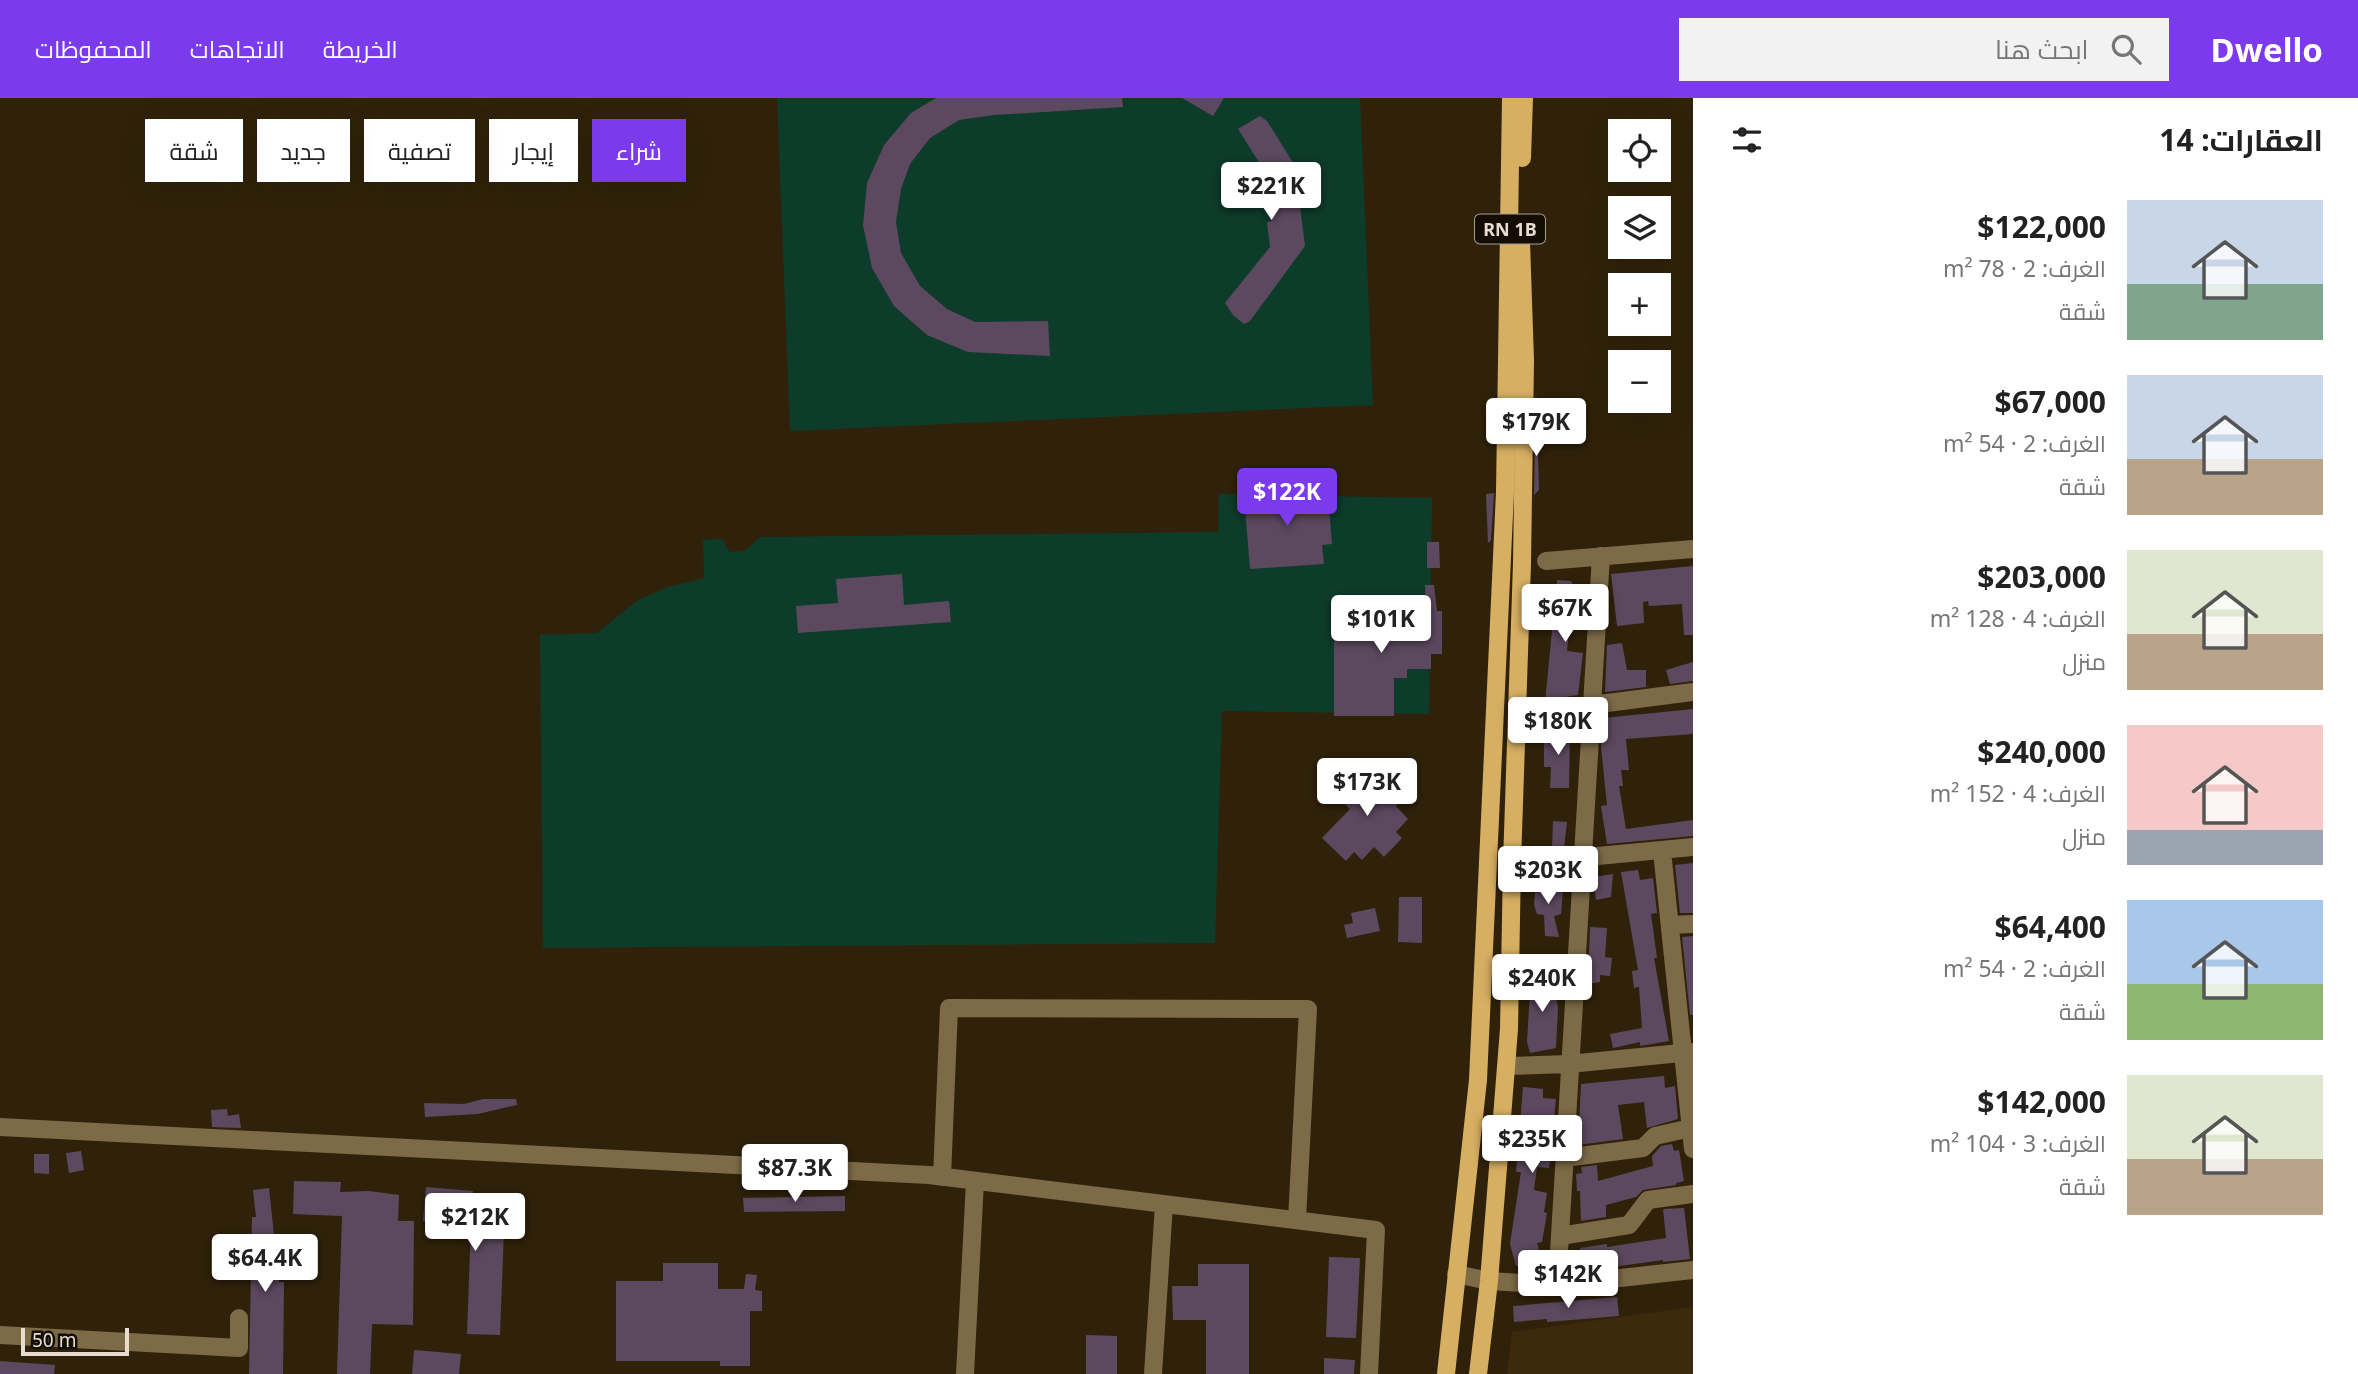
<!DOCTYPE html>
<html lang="ar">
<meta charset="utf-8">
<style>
body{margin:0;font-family:"Noto Sans",Cairo,sans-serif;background:#f2f2f2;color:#222;direction:rtl;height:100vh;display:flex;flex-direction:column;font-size:26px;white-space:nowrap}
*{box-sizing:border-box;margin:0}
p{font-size:23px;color:#767676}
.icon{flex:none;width:38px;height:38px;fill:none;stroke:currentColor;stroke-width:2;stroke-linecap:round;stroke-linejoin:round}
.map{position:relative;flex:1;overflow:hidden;direction:ltr}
.sheet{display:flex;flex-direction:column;background:#fff;width:665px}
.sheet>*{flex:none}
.hud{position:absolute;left:21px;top:21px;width:665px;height:63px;direction:rtl;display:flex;gap:14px}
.tools{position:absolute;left:1608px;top:21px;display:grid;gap:14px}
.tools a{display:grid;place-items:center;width:63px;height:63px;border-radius:0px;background:#fff;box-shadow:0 7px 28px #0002;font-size:35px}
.scale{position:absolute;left:21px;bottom:18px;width:108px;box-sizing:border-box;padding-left:7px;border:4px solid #e6dccf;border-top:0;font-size:19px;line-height:24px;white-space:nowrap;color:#e6dccf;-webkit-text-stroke:5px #130d04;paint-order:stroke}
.price{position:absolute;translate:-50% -60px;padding:0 16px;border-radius:7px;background:#fff;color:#222;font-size:23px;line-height:46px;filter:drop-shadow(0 2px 4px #0008)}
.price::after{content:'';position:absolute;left:50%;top:42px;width:21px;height:16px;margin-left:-10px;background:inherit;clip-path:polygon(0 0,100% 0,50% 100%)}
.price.active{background:#7c3aed;color:#fff}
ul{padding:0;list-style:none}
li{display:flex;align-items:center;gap:21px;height:175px;padding:0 35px}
li span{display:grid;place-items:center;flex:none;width:196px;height:140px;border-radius:0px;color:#555}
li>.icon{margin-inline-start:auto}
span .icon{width:84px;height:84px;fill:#fffc;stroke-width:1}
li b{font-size:30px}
h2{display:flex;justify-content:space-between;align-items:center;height:84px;padding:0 35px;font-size:30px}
.pill{padding:0 24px;border-radius:0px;background:#fff;box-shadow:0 7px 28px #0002;font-size:24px;line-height:63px}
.pill.active{background:#7c3aed;color:#fff}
header{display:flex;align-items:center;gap:42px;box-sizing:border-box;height:98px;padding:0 35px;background:#7c3aed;color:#fff}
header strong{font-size:33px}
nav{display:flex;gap:38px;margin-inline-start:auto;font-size:24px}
.search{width:490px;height:63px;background:#f2f2f2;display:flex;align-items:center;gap:18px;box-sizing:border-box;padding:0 24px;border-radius:0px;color:#767676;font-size:26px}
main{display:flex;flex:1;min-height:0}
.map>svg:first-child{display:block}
.built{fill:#3d2a0c}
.green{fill:#0e3c2b}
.building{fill:#5d495f}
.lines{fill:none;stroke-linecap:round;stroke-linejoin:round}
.minor{stroke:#7d6a47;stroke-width:18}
.major{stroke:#d7af63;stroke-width:18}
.labels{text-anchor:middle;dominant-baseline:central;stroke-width:5;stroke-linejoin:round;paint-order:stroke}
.shield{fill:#130d04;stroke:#a79e92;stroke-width:2}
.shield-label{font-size:18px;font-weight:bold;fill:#e6dccf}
</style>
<header>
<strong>Dwello</strong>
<div class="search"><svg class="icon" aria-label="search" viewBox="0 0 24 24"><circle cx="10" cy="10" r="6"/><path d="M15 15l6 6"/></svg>ابحث هنا</div>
<nav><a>الخريطة</a><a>الاتجاهات</a><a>المحفوظات</a></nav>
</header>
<main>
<section class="sheet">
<h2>العقارات: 14<svg class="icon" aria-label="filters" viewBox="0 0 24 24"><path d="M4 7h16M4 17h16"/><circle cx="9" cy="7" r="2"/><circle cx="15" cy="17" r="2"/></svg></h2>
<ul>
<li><span style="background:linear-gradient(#c9d6e8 60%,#7fa58c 0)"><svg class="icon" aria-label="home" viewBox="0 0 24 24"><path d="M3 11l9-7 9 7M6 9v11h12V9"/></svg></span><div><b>$122,000</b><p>الغرف: 2 · 78 m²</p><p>شقة</p></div></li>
<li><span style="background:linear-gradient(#c9d6e8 60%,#b9a48a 0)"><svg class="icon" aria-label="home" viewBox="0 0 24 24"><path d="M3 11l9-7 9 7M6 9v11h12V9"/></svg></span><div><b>$67,000</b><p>الغرف: 2 · 54 m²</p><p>شقة</p></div></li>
<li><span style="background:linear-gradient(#dfe7d0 60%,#b9a48a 0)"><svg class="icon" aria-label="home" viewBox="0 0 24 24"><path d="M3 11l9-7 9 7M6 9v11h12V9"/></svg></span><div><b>$203,000</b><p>الغرف: 4 · 128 m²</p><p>منزل</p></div></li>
<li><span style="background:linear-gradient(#f6c9c9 75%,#9aa5b1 0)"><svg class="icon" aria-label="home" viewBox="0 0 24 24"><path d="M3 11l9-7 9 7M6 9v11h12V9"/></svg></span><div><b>$240,000</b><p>الغرف: 4 · 152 m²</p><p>منزل</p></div></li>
<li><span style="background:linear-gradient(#a9c7e8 60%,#8fb573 0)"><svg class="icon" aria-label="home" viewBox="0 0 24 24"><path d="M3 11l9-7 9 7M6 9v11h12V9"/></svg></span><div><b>$64,400</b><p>الغرف: 2 · 54 m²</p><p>شقة</p></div></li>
<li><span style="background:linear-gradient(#dfe7d0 60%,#b9a48a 0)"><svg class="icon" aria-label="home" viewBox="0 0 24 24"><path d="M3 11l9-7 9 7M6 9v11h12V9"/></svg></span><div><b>$142,000</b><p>الغرف: 3 · 104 m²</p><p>شقة</p></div></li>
</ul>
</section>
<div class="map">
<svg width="1693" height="1276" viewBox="0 0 1693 1276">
<rect width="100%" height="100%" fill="#30220a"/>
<path class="built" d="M1693 1209V1276H1507L1512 1234Z"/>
<path class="green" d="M777 0H1360L1373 307 790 333Z
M1219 396 1432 400 1429 616 1222 613 1215 845 543 850 540 537 597 535 638 502 668 489 704 480 703 442 722 441 730 454 745 453 760 439 1218 434Z"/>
<path class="building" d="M936 0H1122L1123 9 994 17 959 22 930 40 910 66 901 91 896 124 901 155 920 188 947 211 975 224 1048 223 1050 258 968 254 927 237 894 208 872 170 863 127 867 85 884 47 911 15Z
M1182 0H1224L1213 18Z
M1260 18 1267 23 1295 68 1305 148 1250 223 1244 226 1233 217 1225 205 1270 149 1267 124 1272 123 1268 91 1274 88 1238 31Z
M1536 291 1539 392 1534 397Z
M1303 386 1304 399 1328 397 1332 446 1322 447 1324 466 1250 471 1244 398 1272 395 1271 389Z
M1494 395 1491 442 1488 445 1486 396Z
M1427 444H1439L1440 470H1427Z
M1693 468V537H1684L1682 506 1649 508 1648 503 1643 504 1644 525 1617 528 1611 476Z
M902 476 904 507 949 503 951 524 798 535 796 508 838 505 836 481Z
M1557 482 1571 483 1575 491 1585 493 1583 515 1570 522 1575 531 1569 534 1567 553 1583 555 1578 597 1552 601 1545 604Z
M1425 487H1434L1437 513H1442V556H1431V571H1407V580H1394V618H1334V513H1426Z
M1622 545 1627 572H1646V589L1605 594 1607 547Z
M1693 564V583L1670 586 1666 572Z
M1693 611V636L1626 641 1629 672H1621L1623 688H1619L1626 731 1693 722V738L1607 746 1601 708 1607 707 1601 649 1603 620Z
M1544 633H1570L1569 690H1550L1551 669H1544Z
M1352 675 1367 688 1372 683 1378 688 1387 679 1406 697 1396 708 1408 721 1396 734 1402 740 1384 759 1374 749 1362 762 1354 754 1346 763 1322 740 1350 711 1333 695Z
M1553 723 1567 724 1564 750 1552 751Z
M1693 765V815H1680L1675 767Z
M1638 772 1640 782 1653 780 1657 815 1651 816 1657 860H1654L1669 943 1640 948V944L1613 950 1610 936 1642 930 1639 889 1634 890 1632 873 1638 872 1621 774Z
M1613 776 1611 799 1596 802 1593 779Z
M1536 782 1550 783 1552 791 1563 792 1561 816 1554 818 1559 839 1545 838 1544 817 1537 816 1534 807Z
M1399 799H1422V845L1398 844Z
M1375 810 1380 833 1347 840 1344 827 1353 825 1351 815Z
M1590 829 1607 830 1605 859 1612 860 1610 878 1600 877V884L1588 886Z
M1693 838V917H1690L1682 839Z
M1531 876 1552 877 1558 910 1556 950 1530 955 1527 944Z
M1664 978 1665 990 1675 988 1678 1021 1647 1030 1644 1004 1618 1007 1623 1041 1578 1047 1581 986Z
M1523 989 1543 991V1000L1556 1001 1549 1070 1537 1069 1534 1092 1547 1095 1544 1114 1547 1115 1542 1144 1537 1145 1542 1163 1521 1169 1516 1168 1510 1146 1521 1074H1516Z
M483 1001H516L517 1007 478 1016 425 1019 424 1005 464 1006Z
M227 1011 228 1018 239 1016 241 1030 212 1029 211 1012Z
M1672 1046 1674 1053 1679 1052 1684 1083 1676 1085V1087L1643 1092 1636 1099 1606 1107V1119L1581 1123 1580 1093H1577L1576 1076 1582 1075 1581 1069 1597 1067 1598 1083 1653 1068 1652 1058 1661 1048Z
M81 1053 84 1072 69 1075 66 1055Z
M34 1056H49V1076L34 1075Z
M294 1083 341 1084 340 1094 369 1093 399 1097 398 1123H414L413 1227 372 1226 370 1276H337L342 1118 293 1116Z
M426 1089 473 1093 472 1106H498V1131L504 1132 500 1237 467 1236 471 1127 423 1123Z
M269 1090 279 1184H284L283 1276H249L252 1119H256L253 1092Z
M845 1098V1113L744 1114 743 1100Z
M1684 1110 1690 1161 1663 1164V1162L1584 1173 1580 1150 1607 1146V1149L1666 1140 1663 1111Z
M1329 1159 1360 1160 1356 1240 1326 1239Z
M663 1165H718V1191H744L746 1176 757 1177 755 1192 762 1193V1213H750V1268H720V1263H616V1183H663Z
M1198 1166H1249V1276H1206V1222H1173L1172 1188H1198Z
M1617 1199 1619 1218 1547 1224V1221L1514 1224 1513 1208Z
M1086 1237 1117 1238V1276H1086Z
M414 1252 461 1256 459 1276H412Z
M1324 1260 1355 1262 1354 1276H1324Z
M0 1263 55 1267 54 1276H0Z"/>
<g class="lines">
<path class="minor" d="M1546 463 1693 451
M1553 612 1693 594
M1662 753 1693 1051
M1545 763 1693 749
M1670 827 1693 826
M1507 968 1569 966 1691 954
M0 1029 929 1077 1376 1132 1369 1276
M1564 1060 1643 1050 1655 1038 1691 1030
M942 1079 949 910 1308 911 1297 1122
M1560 1138 1629 1127 1648 1102 1693 1096
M1456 1176 1489 1183 1557 1187 1693 1172
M1557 1187 1601 458
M0 1237 239 1250V1220
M965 1276 975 1083
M1153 1276 1164 1106"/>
<path class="major" d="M1522 60 1524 0
M1446 1276 1478 982 1505 394 1511 0
M1478 1276 1489 1183 1509 931 1512 765 1522 465 1525 262 1521 144"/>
</g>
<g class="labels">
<rect class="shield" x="1475" y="116.5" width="70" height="29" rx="5"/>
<g class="shield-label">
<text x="1510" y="131">RN 1B</text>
</g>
</g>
</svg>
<div class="tools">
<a><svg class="icon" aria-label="locate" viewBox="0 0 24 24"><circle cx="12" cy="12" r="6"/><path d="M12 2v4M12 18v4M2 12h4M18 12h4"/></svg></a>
<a><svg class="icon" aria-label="layers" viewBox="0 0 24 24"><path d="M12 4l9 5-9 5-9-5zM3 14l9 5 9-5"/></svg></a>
<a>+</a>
<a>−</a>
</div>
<div class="scale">50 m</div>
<b class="price" style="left:1271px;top:124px">$221K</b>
<b class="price" style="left:1536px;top:360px">$179K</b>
<b class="price active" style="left:1287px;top:430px">$122K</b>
<b class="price" style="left:1565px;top:546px">$67K</b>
<b class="price" style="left:1381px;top:557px">$101K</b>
<b class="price" style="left:1558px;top:659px">$180K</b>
<b class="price" style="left:1367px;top:720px">$173K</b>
<b class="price" style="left:1548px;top:808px">$203K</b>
<b class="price" style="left:1542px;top:916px">$240K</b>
<b class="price" style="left:1532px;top:1077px">$235K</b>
<b class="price" style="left:795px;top:1106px">$87.3K</b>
<b class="price" style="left:475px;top:1155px">$212K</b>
<b class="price" style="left:265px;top:1196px">$64.4K</b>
<b class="price" style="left:1568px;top:1212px">$142K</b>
<div class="hud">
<a class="pill active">شراء</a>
<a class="pill">إيجار</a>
<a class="pill">تصفية</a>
<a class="pill">جديد</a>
<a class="pill">شقة</a>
</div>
</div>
</main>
